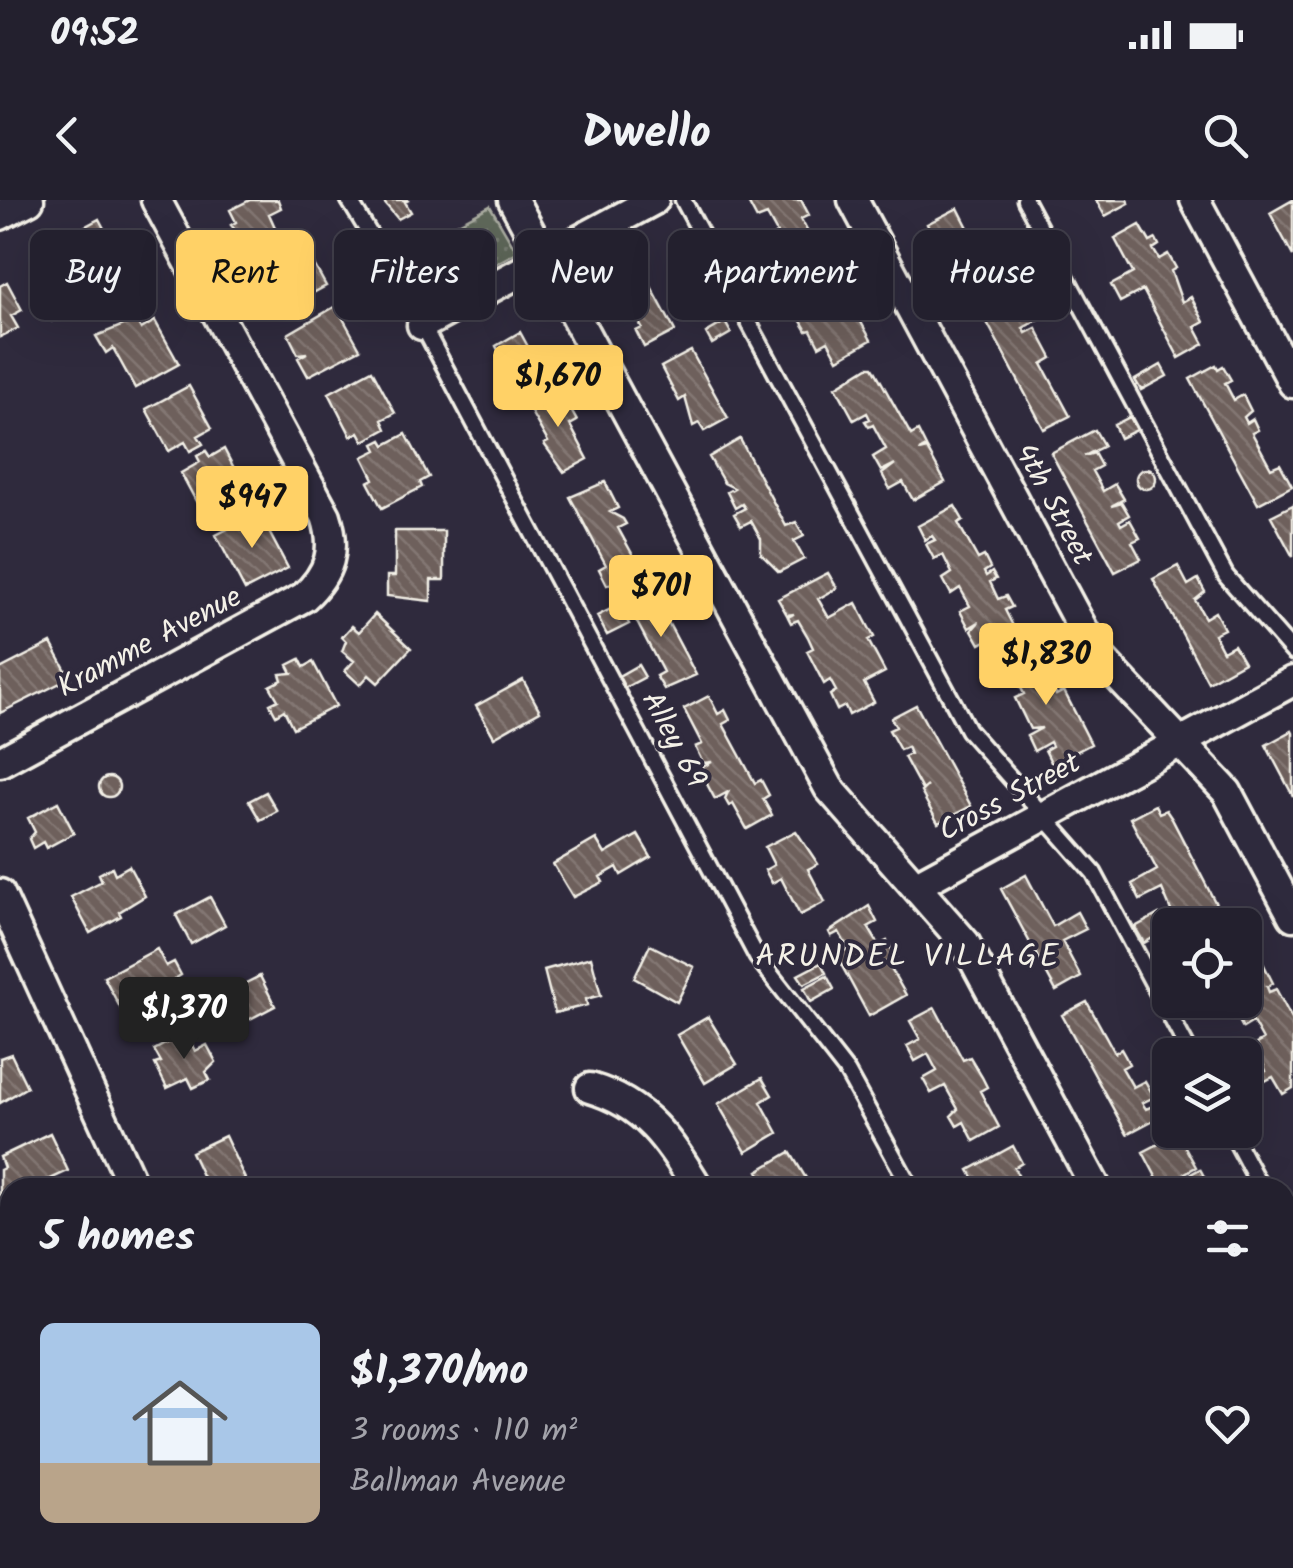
<!DOCTYPE html>
<meta charset="utf-8">
<style>
body{margin:0;font-family:Kalam,sans-serif;background:#2b2836;color:#f1f3f6;height:100vh;display:flex;flex-direction:column;font-size:38px;white-space:nowrap}
*{box-sizing:border-box;margin:0}
p{font-size:32px;color:#a3a3aa}
.icon{flex:none;width:55px;height:55px;fill:none;stroke:currentColor;stroke-width:2;stroke-linecap:round;stroke-linejoin:round}
.map{position:relative;flex:1;overflow:hidden}
.details{position:absolute;left:0px;top:978px;width:1295px;height:392px;display:flex;flex-direction:column;background:#23202e;border-radius:30px 30px 0 0;box-shadow:0 10px 40px #0002,0 0 0 2px #403e4a}
.details>*{flex:none}
.guide{position:absolute;left:30px;top:30px;width:1235px;height:90px;display:flex;gap:20px}
.tools{position:absolute;left:1152px;top:708px;display:grid;gap:20px}
.tools a{display:grid;place-items:center;width:110px;height:110px;border-radius:15px;background:#23202e;box-shadow:0 10px 40px #0002,0 0 0 2px #403e4a;font-size:50px}
.price{position:absolute;translate:-50% -85px;padding:0 22px;border-radius:10px;background:#ffd166;color:#111;font-size:32px;line-height:65px;filter:drop-shadow(0 2px 5px #0008)}
.price::after{content:'';position:absolute;left:50%;top:60px;width:30px;height:22px;margin-left:-15px;background:inherit;clip-path:polygon(0 0,100% 0,50% 100%)}
.price.current{background:#222;color:#fff}
ul{padding:0;list-style:none}
li{display:flex;align-items:center;gap:30px;height:250px;padding:0 40px}
li+li{border-top:2px solid #403e4a}
li span{display:grid;place-items:center;flex:none;width:280px;height:200px;border-radius:15px;color:#555}
li>.icon{margin-inline-start:auto}
span .icon{width:120px;height:120px;fill:#fffc;stroke-width:1}
li b{font-size:42px}
h2{display:flex;justify-content:space-between;align-items:center;height:120px;padding:0 40px;font-size:42px}
.tag{padding:0 35px;border-radius:15px;background:#23202e;box-shadow:0 10px 40px #0002,0 0 0 2px #403e4a;font-size:35px;line-height:90px}
.tag.current{background:#ffd166;color:#111}
.status{display:flex;justify-content:space-between;align-items:center;height:70px;padding:0 50px;background:#23202e;direction:ltr}
.status svg{height:28px;fill:currentColor}
header{display:flex;justify-content:space-between;align-items:center;height:130px;padding:0 40px;background:#23202e;font-size:45px;font-weight:800}
.map>svg:first-child{display:block}
.park{fill:url(#park-dots);stroke:#aaaca1;stroke-width:2.5}
.building{fill:url(#building-back-hatch);stroke:#f4f1e8;stroke-width:2.5}
.lines{fill:none;stroke-linecap:round;stroke-linejoin:round}
.lane-casing{stroke:#f4f1e8;stroke-width:21}
.street-casing{stroke:#f4f1e8;stroke-width:35}
.lane{stroke:#2f2a3d;stroke-width:14}
.street{stroke:#2f2a3d;stroke-width:28}
.labels{text-anchor:middle;dominant-baseline:central;stroke-width:8;stroke-linejoin:round;paint-order:stroke}
.street-label{font-size:30px;fill:#f4f1e8;stroke:#2f2a3d}
.neighbourhood-label{font-size:32px;letter-spacing:2.5px;fill:#f4f1e8;stroke:#2f2a3d}
</style>
<div class="status"><b>09:52</b><svg viewBox="0 0 49 12"><path d="M0 12V9h3v3zM5 12V6h3v6zM10 12V3h3v9zM15 12V0h3v12zM26 1h20v11H26zM47 4h2v5h-2z"/></svg></div>
<header><svg class="icon" aria-label="back" viewBox="0 0 24 24"><path d="M15 5l-7 7 7 7"/></svg>Dwello<svg class="icon" aria-label="search" viewBox="0 0 24 24"><circle cx="10" cy="10" r="6"/><path d="M15 15l6 6"/></svg></header>
<div class="map">
<svg width="1293" height="1368" viewBox="0 0 1293 1368">
<defs>
<pattern id="park-dots" width="8" height="8" patternUnits="userSpaceOnUse" patternTransform="scale(2.5)"><rect width="8" height="8" fill="#5f675a"/><path d="M2 2h.1M6 6h.1" fill="none" stroke="#777d72" stroke-width="1.8" stroke-linecap="round"/></pattern>
<pattern id="building-back-hatch" width="6" height="6" patternUnits="userSpaceOnUse" patternTransform="scale(2.5)"><rect width="6" height="6" fill="#6e605c"/><path d="M-1 5l2 2M0 0l6 6M5-1l2 2" fill="none" stroke="#837773"/></pattern>
</defs>
<rect width="100%" height="100%" fill="#2f2a3d"/>
<filter id="ink" filterUnits="userSpaceOnUse"><feTurbulence type="fractalNoise" baseFrequency=".01" numOctaves="2"/><feDisplacementMap in="SourceGraphic" scale="20" xChannelSelector="R" yChannelSelector="G"/><feConvolveMatrix kernelMatrix="1 2 1 2 8 2 1 2 1" color-interpolation-filters="sRGB"/></filter>
<g filter="url(#ink)">
<path class="park" d="M490 6 517 52 429 100 412 94 394 58Z"/>
<path class="building" d="M250 0H278L281 8 269 14 278 34 258 44 256 39 247 44 231 25 236 22 230 10Z
M382 0H409L405 2 411 12 398 19Z
M757 0H801L809 15 801 19 819 54 795 66 789 65 786 48 777 53 769 40 777 33 767 15 757 19 749 4Z
M1096 0H1127L1129 3 1105 16Z
M1293 0V56L1270 13Z
M958 8 984 59 999 52 1008 69 1000 73 1005 82 988 91 984 82 963 93 927 24Z
M99 19 117 53 89 68 71 34Z
M1140 25 1150 42 1156 39 1159 45 1153 49 1159 59 1168 54 1176 68 1171 71 1182 102 1191 97 1204 122 1195 127 1204 144 1179 158 1143 90 1120 102 1111 85 1133 73 1115 39Z
M302 43 326 86 283 109 260 67 274 59 270 53 281 48 284 53Z
M639 64 675 131 644 147 636 131 642 128 630 106 624 110 613 90 619 86 615 77Z
M834 74 871 140 838 159 828 141 819 146 811 130 807 131 798 116 810 107 793 116 785 101Z
M7 82 22 110 11 116 18 128 0 137V86Z
M52 96 63 114 52 121 42 103Z
M1005 96 1015 114 1033 104 1041 118 1023 128 1026 133 1036 128 1043 141 1052 158 1042 164 1070 216 1044 229 980 109Z
M336 106 360 149 308 176 298 158 307 153 298 154 288 134Z
M136 120 141 129 155 121 179 164 135 188 113 148 106 153 96 136Z
M725 122 731 133 712 144 706 133Z
M520 132 538 165 504 179 498 168 505 164 496 146Z
M691 151 728 218 704 231 699 223 693 226 685 197 679 201 661 167Z
M1161 165 1167 176 1141 190 1135 180Z
M1216 165 1218 169 1223 166 1231 180 1225 183 1234 200 1243 195 1251 211 1244 217 1247 223 1253 219 1258 230 1252 233 1271 268 1280 264 1292 286 1258 304 1190 179Z
M868 167H873L911 235 918 231 926 247 919 251 927 249 945 282 913 300 903 282 890 289 882 274 895 264 881 271 873 257 886 249 873 225 869 227 865 221 870 219 867 213 854 220 836 187Z
M372 170 395 213 382 220 386 229 364 241 359 232 351 236 329 193Z
M189 186 212 228 198 236 203 244 190 251 185 242 169 251 146 209Z
M552 191 558 202 564 198 577 221 570 225 588 259 564 272 544 244 548 242 527 205Z
M1130 217 1137 230 1120 238 1114 225Z
M1095 230 1104 246 1084 256 1094 253 1099 262 1101 266 1092 271 1103 291 1115 284 1124 299 1111 306 1122 303 1129 315 1119 321 1121 325 1130 320 1140 338 1132 342 1141 359 1115 372 1051 253Z
M406 234 429 277 420 282 422 287 382 308 368 282 374 279 363 257 377 250 374 244 382 240 385 245Z
M740 239 786 326 796 322 804 336 794 341 804 359 779 372 761 354V339L751 321 741 326 734 314 745 308 742 304 735 308 727 292 734 288 724 283 709 257Z
M224 249 247 293 204 316 181 273 200 262 197 256 206 251 210 257Z
M1136 279a10 10 0 1 1 20 0a10 10 0 1 1-20 0Z
M605 282 618 308 610 312 623 319 626 324 618 328 640 368 638 374 607 385 599 369 606 365 570 297Z
M1293 305V357L1271 316Z
M955 306 963 320 958 323 978 359 984 356 990 368 984 372 986 376 992 372 996 379 990 382 998 399 1006 396 1012 407 1005 410 1013 426 980 444 972 430 979 422 969 428 960 411 970 406 960 388 951 394 943 379 952 373 943 355 934 359 926 344 935 340 932 336 925 340 918 326Z
M259 313 288 368 245 390 216 335Z
M395 331H444V380H431V401L387 396V376H395Z
M1178 366 1188 385 1198 379 1205 392 1195 400 1205 418 1215 412 1222 425 1224 429 1214 434 1223 451 1234 445 1244 462 1208 482 1153 379Z
M828 373 837 388 818 399 829 418 856 403 874 437 868 440 885 472 864 483 874 502 849 515 845 506 837 510 830 495 836 491 830 480 824 484 807 451 813 448 808 437 798 420 791 423 788 417 794 414 787 415 778 399Z
M651 390 696 475 664 489 656 476 663 472 627 403Z
M619 405 629 424 607 435 597 416Z
M375 414 411 448 378 483 369 475 360 485 345 471 354 461 342 451 346 441 342 437 352 426 359 432Z
M51 443 70 478 0 513V469Z
M1030 445 1032 449 1038 447 1039 462 1046 458 1052 471 1045 474 1056 495 1064 491 1091 544 1052 564 1045 550 1052 546 1050 542 1034 551 1027 536 1042 528 1030 529 1015 498 1024 494 1006 458Z
M300 459 304 467 313 462 336 506 293 528 284 510 276 515 270 504 278 500 270 486 282 480 280 474 292 473 288 465Z
M638 465 645 477 624 488 617 477Z
M523 480 540 511 494 537 476 506Z
M709 496 718 514 725 510 730 520 723 524 755 583 761 580 769 595 763 599 772 615 747 629 733 604 729 606 725 599 728 592 715 599 708 586 701 568 712 562 703 563 695 547 702 544 684 509Z
M916 505 971 606 938 623 921 592 927 586 922 590 904 557 910 554 907 547 900 550 889 530 896 527 891 518Z
M1292 531 1293 533V596L1266 545Z
M99 587a10 10 0 1 1 20 0a10 10 0 1 1-20 0Z
M266 592 277 611 260 620 249 601Z
M58 602 74 633 46 648 43 642 33 648 29 639 35 632 28 618Z
M1155 605 1159 613 1166 610 1172 619 1216 704 1177 725 1162 689 1140 700 1132 684 1157 670 1130 618Z
M796 631 818 664 808 669 825 702 800 715 781 678 772 683 765 670 774 665 765 647Z
M638 635 651 657 621 675 617 667 600 677 603 682 573 697 553 664 596 639 605 654Z
M129 666 145 696 119 712 121 716 90 733 71 697 102 681 99 674 112 667 115 674Z
M1026 675 1053 726 1077 712 1086 729 1062 741 1081 777 1056 791 1001 689Z
M210 697 225 725 191 744 176 715Z
M869 706 877 722 868 727 879 745 887 741 896 757 887 762 906 795 869 816 836 755 848 749 839 732 831 736 829 732Z
M1159 714 1168 729 1144 743 1135 727Z
M650 745 694 767 677 802 634 778Z
M1245 747 1251 758 1263 763 1273 783 1267 787 1269 792 1276 789 1293 821V888L1283 894 1273 877 1257 885 1253 877 1266 871 1256 844 1263 840 1253 822 1243 828 1228 800H1245Z
M157 749 166 766 174 762 181 775 173 780 177 793 159 803 154 794 122 811 104 777Z
M591 757 601 795 586 799 587 805 555 813 544 770Z
M821 763 826 773 804 784 798 775Z
M260 776 275 806 248 820 232 790Z
M827 776 834 789 811 802 804 788Z
M1087 802 1115 853 1121 849 1125 856 1129 864 1122 868 1133 887 1145 881 1154 897 1142 903 1146 909 1155 905 1161 916 1127 934 1062 815Z
M935 808 963 860 970 857 982 877 987 887 980 891 999 927 974 941 964 922 957 926 951 916 958 909 945 886 931 893 923 879 937 871 928 854 915 861 907 846 920 839 910 821Z
M708 817 737 864 705 883 677 835Z
M186 833 195 851 207 845 216 862 206 872 210 880 193 888 188 878 167 888 155 864 161 862 154 850Z
M11 854 27 887 0 903V858Z
M762 878 772 895 761 902 778 933 746 952 718 904Z
M50 933 68 971 31 988H10V997L0 1002V970L4 968 0 957Z
M1178 934 1196 967 1185 973 1187 976 1200 969 1207 982 1197 988H1162L1143 952Z
M225 936 246 981 233 988H208L191 952Z
M1013 946 1022 963 1014 968 1024 986 1030 982 1033 988 978 986 969 970Z
M790 952 812 988H768L758 971Z
M1293 1082V1118L1288 1121 1285 1086Z
M10 1158V1200L0 1204V1162Z
M1293 1230V1270L1285 1274V1242L1289 1239 1286 1234Z
M56 1360H101L108 1361 107 1368H55Z
M800 1360H846L848 1365 805 1368Z"/>
<g class="lines">
<g class="lane-casing">
<path id="lane" d="M349 0 406 94 757 757 847 872 911 988
M683 0 968 530 1094 673 1191 855
M1025 0 1226 376 1293 452
M1230 930 1261 988
M1285 1029 1293 1025
M1285 1340 1293 1336
M1115 1360 1120 1368
M1233 1368 1248 1360"/>
</g>
<g class="street-casing">
<path id="street" d="M513 0 829 588 965 743 1096 988
M853 0 1095 452 1227 592 1293 716
M1195 0 1293 183
M0 15 29 0
M422 125 654 0
M0 562 304 397C330 373 337 350 326 316L156 0
M915 686 1293 481
M0 694 134 988
M590 888C645 904 669 940 698 988
M0 1068 10 1062
M1285 1180 1293 1176
M315 1360 321 1368
M925 1360 929 1368
M217 1368 234 1360"/>
</g>
<use href="#lane" class="lane"/>
<use href="#street" class="street"/>
</g>
</g>
<g class="labels">
<g class="street-label">
<text transform="translate(1053 305) rotate(62)">4th Street</text>
<text transform="translate(150 443) rotate(-28)">Kramme Avenue</text>
<text transform="translate(673 540) rotate(62)">Alley 69</text>
<text transform="translate(1010 598) rotate(-28)">Cross Street</text>
</g>
<g class="neighbourhood-label">
<text x="908" y="757">ARUNDEL VILLAGE</text>
</g>
</g>
</svg>
<div class="tools">
<a><svg class="icon" aria-label="locate" viewBox="0 0 24 24"><circle cx="12" cy="12" r="6"/><path d="M12 2v4M12 18v4M2 12h4M18 12h4"/></svg></a>
<a><svg class="icon" aria-label="layers" viewBox="0 0 24 24"><path d="M12 4l9 5-9 5-9-5zM3 14l9 5 9-5"/></svg></a>
</div>
<b class="price" style="left:558px;top:230px">$1,670</b>
<b class="price" style="left:252px;top:351px">$947</b>
<b class="price" style="left:661px;top:440px">$701</b>
<b class="price" style="left:1046px;top:508px">$1,830</b>
<b class="price current" style="left:184px;top:862px">$1,370</b>
<div class="guide">
<a class="tag">Buy</a>
<a class="tag current">Rent</a>
<a class="tag">Filters</a>
<a class="tag">New</a>
<a class="tag">Apartment</a>
<a class="tag">House</a>
</div>
<section class="details">
<h2>5 homes<svg class="icon" aria-label="filters" viewBox="0 0 24 24"><path d="M4 7h16M4 17h16"/><circle cx="9" cy="7" r="2"/><circle cx="15" cy="17" r="2"/></svg></h2>
<ul>
<li><span style="background:linear-gradient(#a9c7e8 70%,#b9a48a 0)"><svg class="icon" aria-label="home" viewBox="0 0 24 24"><path d="M3 11l9-7 9 7M6 9v11h12V9"/></svg></span><div><b>$1,370/mo</b><p>3 rooms · 110 m²</p><p>Ballman Avenue</p></div><svg class="icon" aria-label="heart" viewBox="0 0 24 24"><path d="M12 20l-8-8c-3-5 5-10 8-4 3-6 11-1 8 4z"/></svg></li>
</ul>
</section>
</div>
